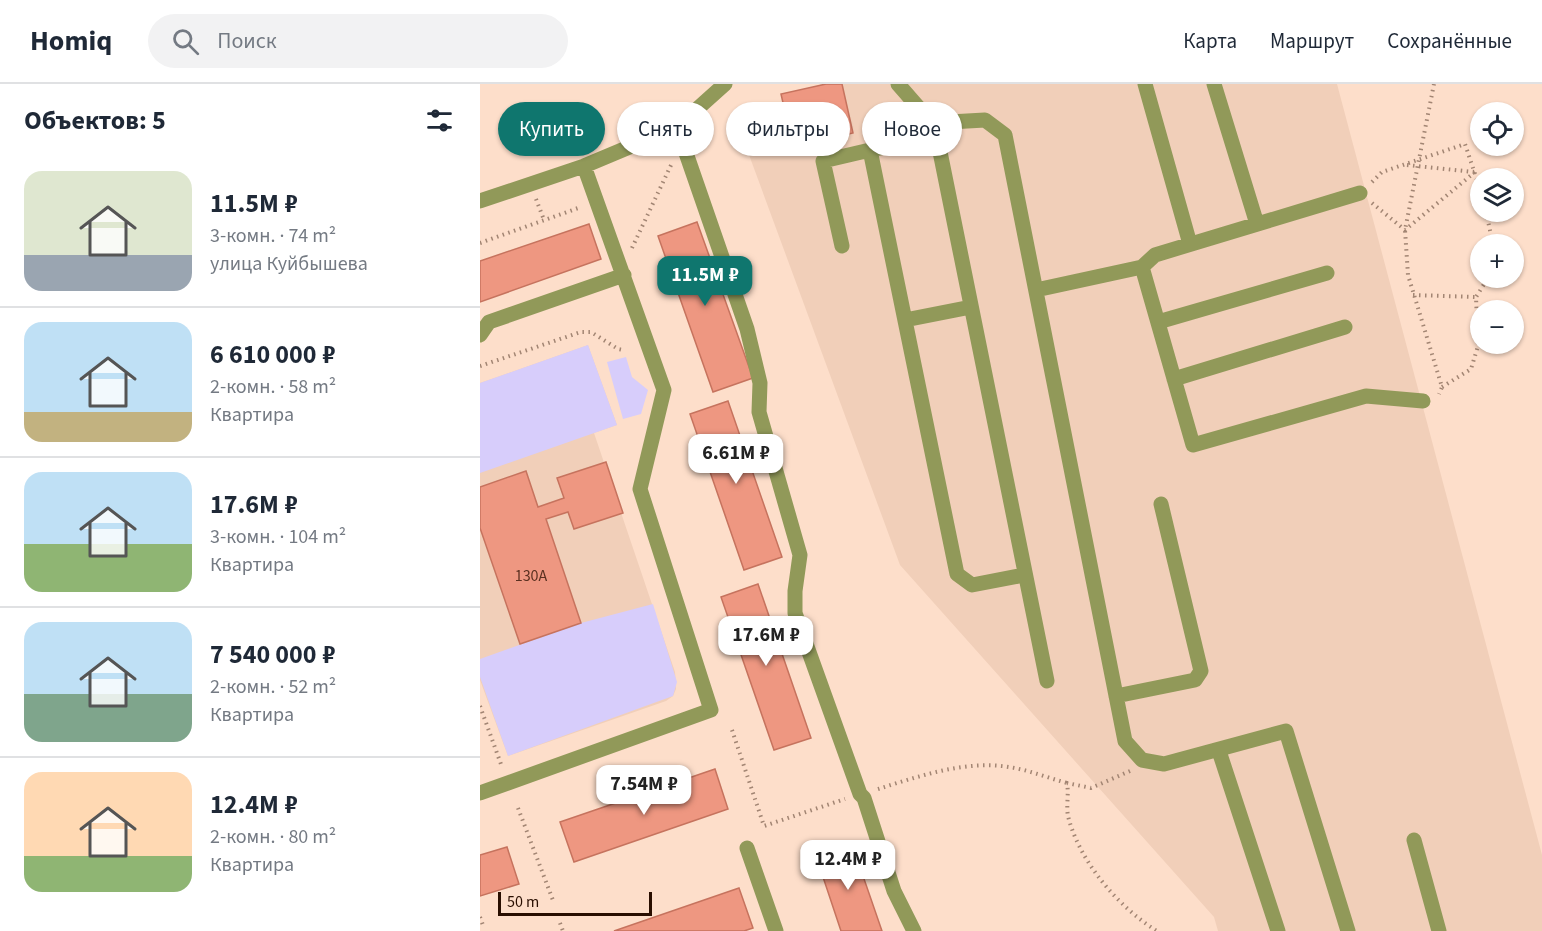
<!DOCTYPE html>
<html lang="ru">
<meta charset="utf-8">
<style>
body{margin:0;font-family:"Source Sans 3",sans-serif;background:#f2f2f3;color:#1f2937;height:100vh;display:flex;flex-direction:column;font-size:22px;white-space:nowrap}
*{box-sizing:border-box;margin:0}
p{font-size:20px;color:#747a83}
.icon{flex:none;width:33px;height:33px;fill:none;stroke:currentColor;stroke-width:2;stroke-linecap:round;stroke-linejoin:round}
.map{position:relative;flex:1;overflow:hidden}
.side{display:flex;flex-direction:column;background:#fff;width:480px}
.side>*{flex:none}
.top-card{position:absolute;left:18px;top:18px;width:570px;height:54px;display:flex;gap:12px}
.tools{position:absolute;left:990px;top:18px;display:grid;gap:12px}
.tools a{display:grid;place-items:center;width:54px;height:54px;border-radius:50%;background:#fff;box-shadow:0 2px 4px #0004;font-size:30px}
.scale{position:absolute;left:18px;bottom:15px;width:154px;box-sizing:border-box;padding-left:6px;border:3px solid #290e00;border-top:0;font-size:16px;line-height:21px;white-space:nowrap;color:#290e00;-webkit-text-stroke:4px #fddeca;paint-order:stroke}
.price{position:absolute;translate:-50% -51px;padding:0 14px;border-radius:12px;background:#fff;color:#222;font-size:20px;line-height:39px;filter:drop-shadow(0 2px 3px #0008)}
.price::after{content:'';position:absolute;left:50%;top:36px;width:18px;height:14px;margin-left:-9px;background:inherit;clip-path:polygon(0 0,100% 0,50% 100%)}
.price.current{background:#0f766e;color:#fff}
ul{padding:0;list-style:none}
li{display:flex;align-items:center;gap:18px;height:150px;padding:0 24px}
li+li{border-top:2px solid #e0e1e3}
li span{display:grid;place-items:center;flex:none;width:168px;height:120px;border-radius:18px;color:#555}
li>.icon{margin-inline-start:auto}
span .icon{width:72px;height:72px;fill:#fffc;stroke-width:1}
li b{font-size:26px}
h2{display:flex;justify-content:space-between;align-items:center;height:72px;padding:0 24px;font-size:26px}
.tag{padding:0 21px;border-radius:27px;background:#fff;box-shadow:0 2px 4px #0004;font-size:21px;line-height:54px}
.tag.current{background:#0f766e;color:#fff}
header{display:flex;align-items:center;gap:36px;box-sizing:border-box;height:84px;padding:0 30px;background:#fff;border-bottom:2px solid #e0e1e3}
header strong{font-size:28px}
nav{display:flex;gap:33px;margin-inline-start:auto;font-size:21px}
.search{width:420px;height:54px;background:#f2f2f3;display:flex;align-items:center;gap:15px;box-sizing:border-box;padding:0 21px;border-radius:33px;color:#747a83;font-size:22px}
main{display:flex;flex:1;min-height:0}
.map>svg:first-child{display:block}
.built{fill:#f1cfb9}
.green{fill:#d7cdfb}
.building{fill:#ee9781;stroke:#c6735e;stroke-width:1.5}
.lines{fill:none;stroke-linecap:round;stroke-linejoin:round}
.path{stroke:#a28573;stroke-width:4;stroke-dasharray:1.5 4.5;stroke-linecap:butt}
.minor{stroke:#919959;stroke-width:15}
.labels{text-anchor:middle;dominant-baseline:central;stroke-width:4.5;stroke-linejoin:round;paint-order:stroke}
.number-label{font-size:16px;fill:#5a3020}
</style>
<header>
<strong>Homiq</strong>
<div class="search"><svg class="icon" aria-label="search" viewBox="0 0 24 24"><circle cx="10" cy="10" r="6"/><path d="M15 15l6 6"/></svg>Поиск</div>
<nav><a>Карта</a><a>Маршрут</a><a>Сохранённые</a></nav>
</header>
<main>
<section class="side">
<h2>Объектов: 5<svg class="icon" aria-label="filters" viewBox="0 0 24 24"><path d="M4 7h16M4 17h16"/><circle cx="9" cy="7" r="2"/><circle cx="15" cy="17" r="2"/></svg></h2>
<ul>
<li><span style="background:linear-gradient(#dfe7d0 70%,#9aa5b1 0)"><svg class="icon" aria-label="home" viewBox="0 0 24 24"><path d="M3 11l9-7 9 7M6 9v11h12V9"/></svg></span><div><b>11.5M ₽</b><p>3-комн. · 74 m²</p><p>улица Куйбышева</p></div></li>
<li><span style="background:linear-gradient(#bfe0f5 75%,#c2b280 0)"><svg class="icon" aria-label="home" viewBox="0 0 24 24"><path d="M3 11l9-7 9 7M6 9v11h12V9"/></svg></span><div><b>6 610 000 ₽</b><p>2-комн. · 58 m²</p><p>Квартира</p></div></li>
<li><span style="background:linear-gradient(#bfe0f5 60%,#8fb573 0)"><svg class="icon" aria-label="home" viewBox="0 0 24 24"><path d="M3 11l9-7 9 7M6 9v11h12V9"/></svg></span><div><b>17.6M ₽</b><p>3-комн. · 104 m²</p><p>Квартира</p></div></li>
<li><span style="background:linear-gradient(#bfe0f5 60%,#7fa58c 0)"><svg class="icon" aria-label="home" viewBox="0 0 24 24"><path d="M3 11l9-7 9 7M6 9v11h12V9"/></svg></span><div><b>7 540 000 ₽</b><p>2-комн. · 52 m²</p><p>Квартира</p></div></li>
<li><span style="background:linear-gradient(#ffd9b3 70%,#8fb573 0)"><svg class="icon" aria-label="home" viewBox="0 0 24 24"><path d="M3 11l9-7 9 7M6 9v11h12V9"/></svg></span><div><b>12.4M ₽</b><p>2-комн. · 80 m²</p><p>Квартира</p></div></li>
</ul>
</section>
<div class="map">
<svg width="1062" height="847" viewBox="0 0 1062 847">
<rect width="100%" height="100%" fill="#fddeca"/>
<path class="built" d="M341 0H857L1062 771V847H738L734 833 420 481 265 60Z
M108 261 137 341 114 349 195 588 196 605 193 612 186 617 28 672 0 596V299Z"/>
<path class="green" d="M108 261 137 341 0 389V299Z
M146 273 152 293 168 306 161 330 143 335 127 278Z
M173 520 197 598 193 612 28 672 0 593V575L101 539Z"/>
<path class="building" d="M346 0H362L373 49 313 63 301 10Z
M217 138 273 294 233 308 178 152Z
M109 140 121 175 0 218V177Z
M248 317 302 473 264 486 210 330Z
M126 378 143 429 94 445 88 428 66 435 101 539 40 560 0 444V403L46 387 58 423 84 414 77 394Z
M278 500 331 654 294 666 241 513Z
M235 685 248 725 94 778 80 738Z
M372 760 402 847H361L336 772Z
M27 763 39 800 0 812V771Z
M259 804 273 844 264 847H134Z"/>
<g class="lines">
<path class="path" d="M954 0 925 146 928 191 962 303 959 310
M927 81 994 88
M892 98 902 88 985 60 1000 105
M56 115 64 136
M892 119 925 146 995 88
M1006 128 1013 160
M0 159 101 123
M152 164 192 79
M933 211 996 213
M0 282 101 248H111L138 265 143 266
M962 303 991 285 998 262 996 213 1008 194
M0 622 22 683
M252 646 284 742 365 715
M650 687 611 704 587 699C589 710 586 722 588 732 599 777 638 823 677 847
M398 705C440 692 485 676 529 683 549 686 568 694 587 699
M38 724 74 819
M0 833 4 844
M80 839 83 847"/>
<path class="minor" d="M418 0 452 39 457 53 390 66 477 490 492 501 544 491
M665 0 710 160
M734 0 777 140
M452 39 505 36 525 51 645 657 662 676 684 680 806 647 868 847
M197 43 267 245 280 299 279 328 320 471 315 507V529L380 710 384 714 414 807 434 847
M457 53 567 597
M0 117 104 82 197 43 245 0
M362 162 343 77 390 66
M662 183 713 361 886 312 943 317
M556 206 662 183 675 171 880 109
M425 236 491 223
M678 238 847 189
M0 251 9 238 144 191
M694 295 865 243
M636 612 715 596 721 587 681 420
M739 667 798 847
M0 709 231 626 160 405 184 306 104 82
M934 756 959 847
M267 764 296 847"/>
</g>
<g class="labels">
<g class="number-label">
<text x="51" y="492">130А</text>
</g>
</g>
</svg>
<div class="tools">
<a><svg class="icon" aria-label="locate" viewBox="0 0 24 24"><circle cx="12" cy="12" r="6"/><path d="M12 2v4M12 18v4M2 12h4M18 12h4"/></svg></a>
<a><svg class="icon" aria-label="layers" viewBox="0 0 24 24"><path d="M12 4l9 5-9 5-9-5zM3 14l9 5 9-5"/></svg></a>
<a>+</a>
<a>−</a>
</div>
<div class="scale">50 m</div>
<b class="price current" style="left:225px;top:223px">11.5M ₽</b>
<b class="price" style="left:256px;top:401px">6.61M ₽</b>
<b class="price" style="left:286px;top:583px">17.6M ₽</b>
<b class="price" style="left:164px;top:732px">7.54M ₽</b>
<b class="price" style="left:368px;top:807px">12.4M ₽</b>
<div class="top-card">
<a class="tag current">Купить</a>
<a class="tag">Снять</a>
<a class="tag">Фильтры</a>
<a class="tag">Новое</a>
</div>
</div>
</main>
